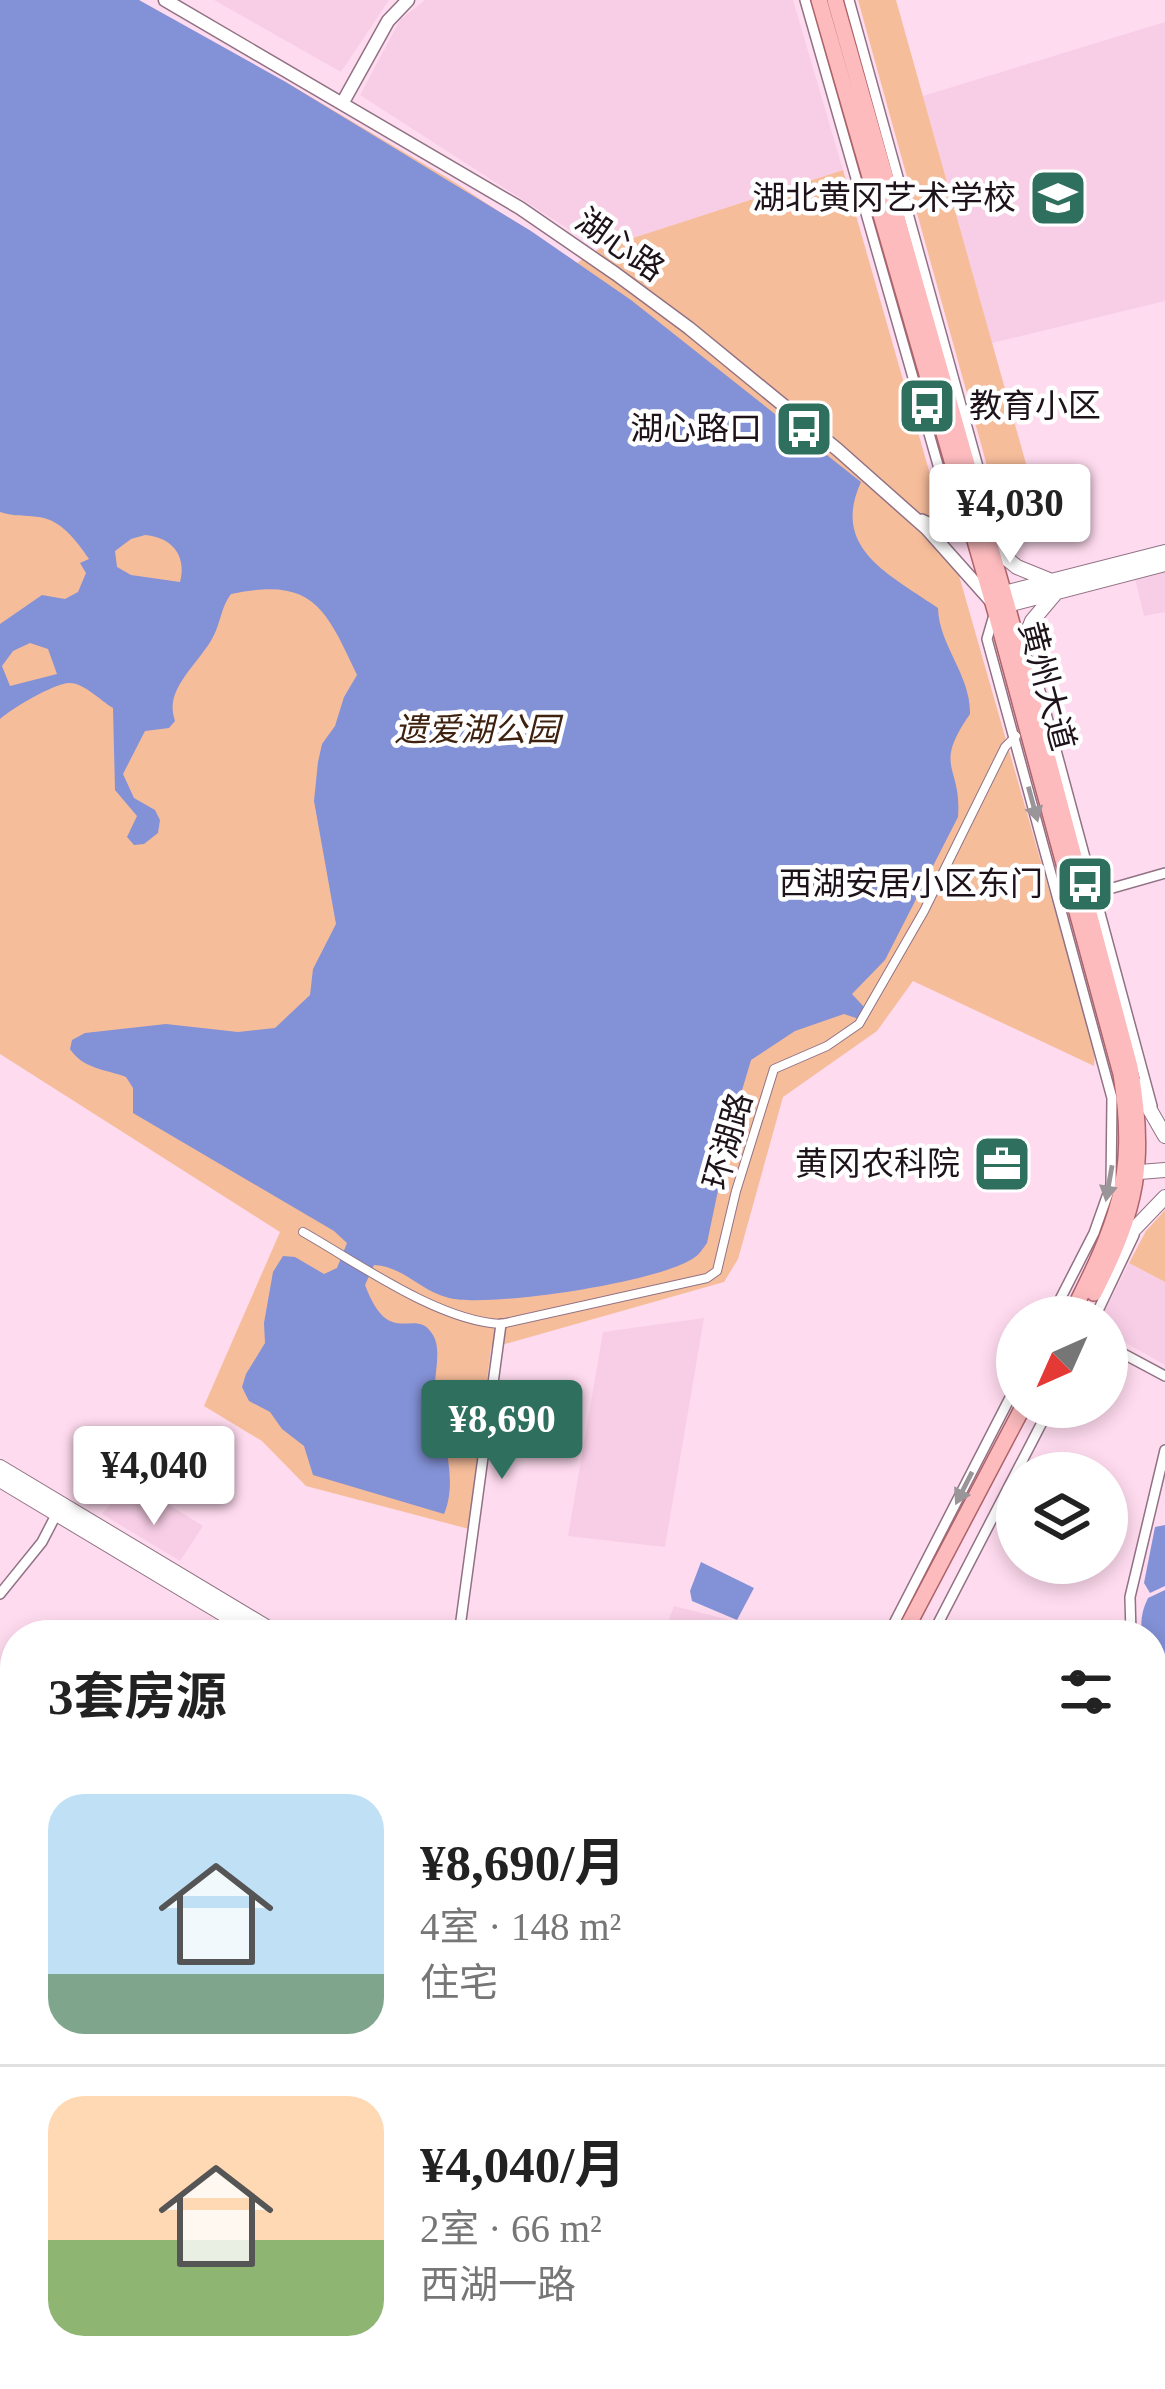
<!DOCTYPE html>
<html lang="zh">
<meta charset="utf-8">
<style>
body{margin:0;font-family:"Times New Roman","Noto Sans SC",serif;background:#f6f6f6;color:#222;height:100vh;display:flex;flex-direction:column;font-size:45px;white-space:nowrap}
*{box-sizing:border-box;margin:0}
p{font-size:39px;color:#767676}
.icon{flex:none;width:66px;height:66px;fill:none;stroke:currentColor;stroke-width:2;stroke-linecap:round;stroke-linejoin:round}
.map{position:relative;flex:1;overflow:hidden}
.side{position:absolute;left:0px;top:1620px;width:1167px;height:771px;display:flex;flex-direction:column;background:#fff;border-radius:48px 48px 0 0;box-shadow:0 6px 18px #0003}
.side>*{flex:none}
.needle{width:78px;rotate:225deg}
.fabs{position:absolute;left:996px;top:1296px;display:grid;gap:24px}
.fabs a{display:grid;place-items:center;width:132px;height:132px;border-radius:50%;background:#fff;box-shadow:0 6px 18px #0003;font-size:60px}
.price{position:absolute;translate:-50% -102px;padding:0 27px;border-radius:12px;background:#fff;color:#222;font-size:39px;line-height:78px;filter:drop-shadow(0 3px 6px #0008)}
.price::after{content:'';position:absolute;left:50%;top:72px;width:36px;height:27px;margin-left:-18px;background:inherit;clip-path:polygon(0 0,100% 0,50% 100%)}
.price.selected{background:#2f6f5d;color:#fff}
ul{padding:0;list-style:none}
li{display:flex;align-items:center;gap:36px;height:300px;padding:0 48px}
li+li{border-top:3px solid #e0e0e0}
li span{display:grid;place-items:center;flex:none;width:336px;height:240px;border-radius:36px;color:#555}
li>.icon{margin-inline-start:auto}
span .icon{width:144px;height:144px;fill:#fffc;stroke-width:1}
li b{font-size:51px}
h2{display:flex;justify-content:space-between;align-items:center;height:144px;padding:0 48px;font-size:51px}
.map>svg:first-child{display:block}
.built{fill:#f8cee6}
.green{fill:#f6bd9b}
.water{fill:#8391d6;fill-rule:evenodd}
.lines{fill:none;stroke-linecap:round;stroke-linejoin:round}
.pedestrian-casing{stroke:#917284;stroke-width:10}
.minor-casing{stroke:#917284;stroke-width:12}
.tertiary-casing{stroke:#917284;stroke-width:15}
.secondary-casing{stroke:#917284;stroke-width:16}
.primary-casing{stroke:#ae6369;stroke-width:18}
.pedestrian{stroke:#fff;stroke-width:8}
.minor{stroke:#fff;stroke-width:9}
.tertiary{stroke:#fff;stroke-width:12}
.secondary{stroke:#fff;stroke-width:14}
.primary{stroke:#fdbbbe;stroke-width:15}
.oneway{fill:#9a9598}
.labels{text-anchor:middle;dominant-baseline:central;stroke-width:9;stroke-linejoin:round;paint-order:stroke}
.poi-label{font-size:33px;fill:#1e131a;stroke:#fff;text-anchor:end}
.street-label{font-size:33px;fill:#1e131a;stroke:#fff}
.park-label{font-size:33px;font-style:italic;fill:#3e210e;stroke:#fff}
</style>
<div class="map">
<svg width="1165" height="2389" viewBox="0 0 1165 2389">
<rect width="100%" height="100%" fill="#ffdbef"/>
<path class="built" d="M214 0H389L341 72Z
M425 0H793L843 170 599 249 360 95 400 20Z
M1165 22V301L992 343 923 96Z
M1165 565V612L1144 616 1134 574Z
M1129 1263 1165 1282V1365L1107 1332V1317H1102Z
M704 1318 665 1547 568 1536 603 1332Z
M130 1481 203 1526 180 1561 102 1514Z
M674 1606 789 1635H663Z"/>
<path class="green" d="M0 0 284 81 451 180 577 263 599 249 843 170 1095 1051 1094 1066 913 981 877 1031 783 1097 738 1259 724 1282 491 1348 469 1529 306 1486 262 1441 204 1406 280 1232 0 1054Z
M858 0H896L1044 528 1007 538Z
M1165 1210V1282L1129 1263 1146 1231Z"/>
<path class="water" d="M0 0H139L284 81 531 231 631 300 861 482C830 549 891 575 938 608 939 646 971 675 970 714 932 769 962 764 958 817L885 960 852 994 864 1007 859 1019 844 1014 795 1031 751 1060 732 1124 707 1243C703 1248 700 1254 695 1257 663 1282 489 1308 449 1298 420 1291 405 1267 374 1265L365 1285C390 1352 415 1304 433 1335 442 1350 434 1374 435 1391 439 1430 460 1476 444 1514L313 1475 304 1446 282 1429 270 1412 249 1401 242 1387 246 1374 265 1343 264 1323 273 1272 283 1256 295 1257 324 1274 337 1268 347 1243 334 1231 133 1113V1088L126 1077C105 1069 83 1069 70 1049L72 1040 85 1033 166 1024 238 1032 275 1028 310 995 313 969 336 924 314 801 318 762 322 744 335 726 344 697 357 675C325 607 313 577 231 594 221 607 221 622 213 637 202 658 177 679 173 702 172 709 173 714 175 721L169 728 145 731 123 774 134 798 155 810 160 820 158 833 144 844 134 845 127 837 137 816 115 790 113 708C101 701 84 683 70 683 56 682 11 709 0 719V624L42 595 65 599 78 592 86 573 80 563 89 559C76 540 61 520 39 517 25 515 15 517 0 512ZM145 535C172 537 187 556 180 582L131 575 117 567 115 551 131 539ZM30 643 48 649 57 674 10 686 2 666 13 651Z
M1165 1525V1586L1150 1593 1144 1583 1155 1527Z
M701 1562 754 1588 737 1620 692 1601 690 1591Z
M1165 1590V1706L1152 1676V1635H1142C1140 1621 1142 1610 1148 1598Z"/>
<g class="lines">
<g class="pedestrian-casing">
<path id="pedestrian" d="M303 1232C358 1263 438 1321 501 1324L707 1278 717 1271 736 1191 774 1069 827 1046 859 1024 924 911 1005 747 1016 736"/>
</g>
<g class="minor-casing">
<path id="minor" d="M805 0 946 493 964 514
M849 0 996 532 993 541
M922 519 935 525C950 521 950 512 947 498
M994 615 987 639 1112 1098 1111 1185 1094 1233 1051 1317
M1024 656 1033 665 1152 1106
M1095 893 1165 873
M1095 1317 1134 1235
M1107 1345 1165 1376
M0 1594 42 1542 57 1513
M459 1635 501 1324
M888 1635 1017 1384
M932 1635 1050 1407
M1131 1635 1130 1597 1165 1450
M1152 1716 1165 1743
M1152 1780 1165 1771
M0 2360H15
M557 2376 559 2389
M502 2389 509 2376
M541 2389 547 2376"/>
</g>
<g class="tertiary-casing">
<path id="tertiary" d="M165 0 520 208 616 274 689 328 838 450 927 529 992 602
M343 102 388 21 408 0
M0 2159 15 2164"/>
</g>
<g class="secondary-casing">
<path id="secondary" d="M991 546 1017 567 1049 580
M996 599 1004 593 1165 552
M998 603 1007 605 1165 564
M1020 651 1032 621 1054 595
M1135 1084 1165 1136
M1127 1173 1165 1170
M1116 1248 1165 1197
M0 1467 280 1635
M0 1480 258 1635
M1152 1970 1165 1974
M1152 1982 1165 1986"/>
</g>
<g class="primary-casing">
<path id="primary" d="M819 0 995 610 1121 1074C1138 1179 1116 1225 1070 1317
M835 0 1007 605 1130 1067C1147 1161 1137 1209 1094 1293
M903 1635 1023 1407
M516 2389 523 2376"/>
</g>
<use href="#pedestrian" class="pedestrian"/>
<use href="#minor" class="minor"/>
<use href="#tertiary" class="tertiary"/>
<use href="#secondary" class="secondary"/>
<use href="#primary" class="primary"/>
</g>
<defs><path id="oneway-solid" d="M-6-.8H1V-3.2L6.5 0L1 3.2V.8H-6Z" transform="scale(3)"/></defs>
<g class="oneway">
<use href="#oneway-solid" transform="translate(1033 804) rotate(75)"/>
<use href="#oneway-solid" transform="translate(1109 1183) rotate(100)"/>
<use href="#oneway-solid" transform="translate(964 1488) rotate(117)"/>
</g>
<defs>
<g id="school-square" transform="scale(3)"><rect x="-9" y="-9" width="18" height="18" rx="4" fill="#2f6f5d" stroke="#fff"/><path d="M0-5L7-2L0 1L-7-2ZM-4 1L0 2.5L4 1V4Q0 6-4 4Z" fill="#fff"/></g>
<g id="bus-square" transform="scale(3)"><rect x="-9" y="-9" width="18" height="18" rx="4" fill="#2f6f5d" stroke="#fff"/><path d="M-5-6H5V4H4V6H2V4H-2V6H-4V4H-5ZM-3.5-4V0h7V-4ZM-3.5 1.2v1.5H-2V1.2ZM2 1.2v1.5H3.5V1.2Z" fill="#fff"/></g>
<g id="office-square" transform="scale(3)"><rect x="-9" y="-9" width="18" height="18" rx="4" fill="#2f6f5d" stroke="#fff"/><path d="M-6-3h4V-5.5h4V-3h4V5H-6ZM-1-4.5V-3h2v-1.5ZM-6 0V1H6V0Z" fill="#fff"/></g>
</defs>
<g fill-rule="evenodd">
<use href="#school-square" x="1058" y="198"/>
<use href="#bus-square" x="927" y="406"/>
<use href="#bus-square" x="804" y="429"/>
<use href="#bus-square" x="1085" y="884"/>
<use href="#office-square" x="1002" y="1164"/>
</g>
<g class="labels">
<g class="poi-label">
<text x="1016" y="198">湖北黄冈艺术学校</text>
<text x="969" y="406" text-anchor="start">教育小区</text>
<text x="762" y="429">湖心路口</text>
<text x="1043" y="884">西湖安居小区东门</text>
<text x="960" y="1164">黄冈农科院</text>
</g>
<g class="street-label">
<text transform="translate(620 245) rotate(35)">湖心路</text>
<text transform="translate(1047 686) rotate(75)">黄州大道</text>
<text transform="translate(728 1141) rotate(-74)">环湖路</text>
</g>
<g class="park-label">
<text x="477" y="730">遗爱湖公园</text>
</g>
</g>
</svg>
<div class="fabs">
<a><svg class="needle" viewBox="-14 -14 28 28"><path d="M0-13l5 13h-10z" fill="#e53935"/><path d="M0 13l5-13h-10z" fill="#767676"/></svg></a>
<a><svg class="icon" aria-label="layers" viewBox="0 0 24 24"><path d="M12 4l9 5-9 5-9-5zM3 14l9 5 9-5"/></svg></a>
</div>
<b class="price" style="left:1010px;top:566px">¥4,030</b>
<b class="price selected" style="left:502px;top:1482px">¥8,690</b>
<b class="price" style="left:154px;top:1528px">¥4,040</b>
<section class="side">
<h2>3套房源<svg class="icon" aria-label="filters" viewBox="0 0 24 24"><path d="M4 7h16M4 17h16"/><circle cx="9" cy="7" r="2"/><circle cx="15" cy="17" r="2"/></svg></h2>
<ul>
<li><span style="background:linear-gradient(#bfe0f5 75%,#7fa58c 0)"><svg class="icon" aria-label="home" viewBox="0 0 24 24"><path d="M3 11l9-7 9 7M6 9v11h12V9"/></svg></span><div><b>¥8,690/月</b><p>4室 · 148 m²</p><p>住宅</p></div></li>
<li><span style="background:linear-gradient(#ffd9b3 60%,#8fb573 0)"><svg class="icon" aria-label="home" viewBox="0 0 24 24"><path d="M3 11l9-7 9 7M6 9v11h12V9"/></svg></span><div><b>¥4,040/月</b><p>2室 · 66 m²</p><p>西湖一路</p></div></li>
</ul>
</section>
</div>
